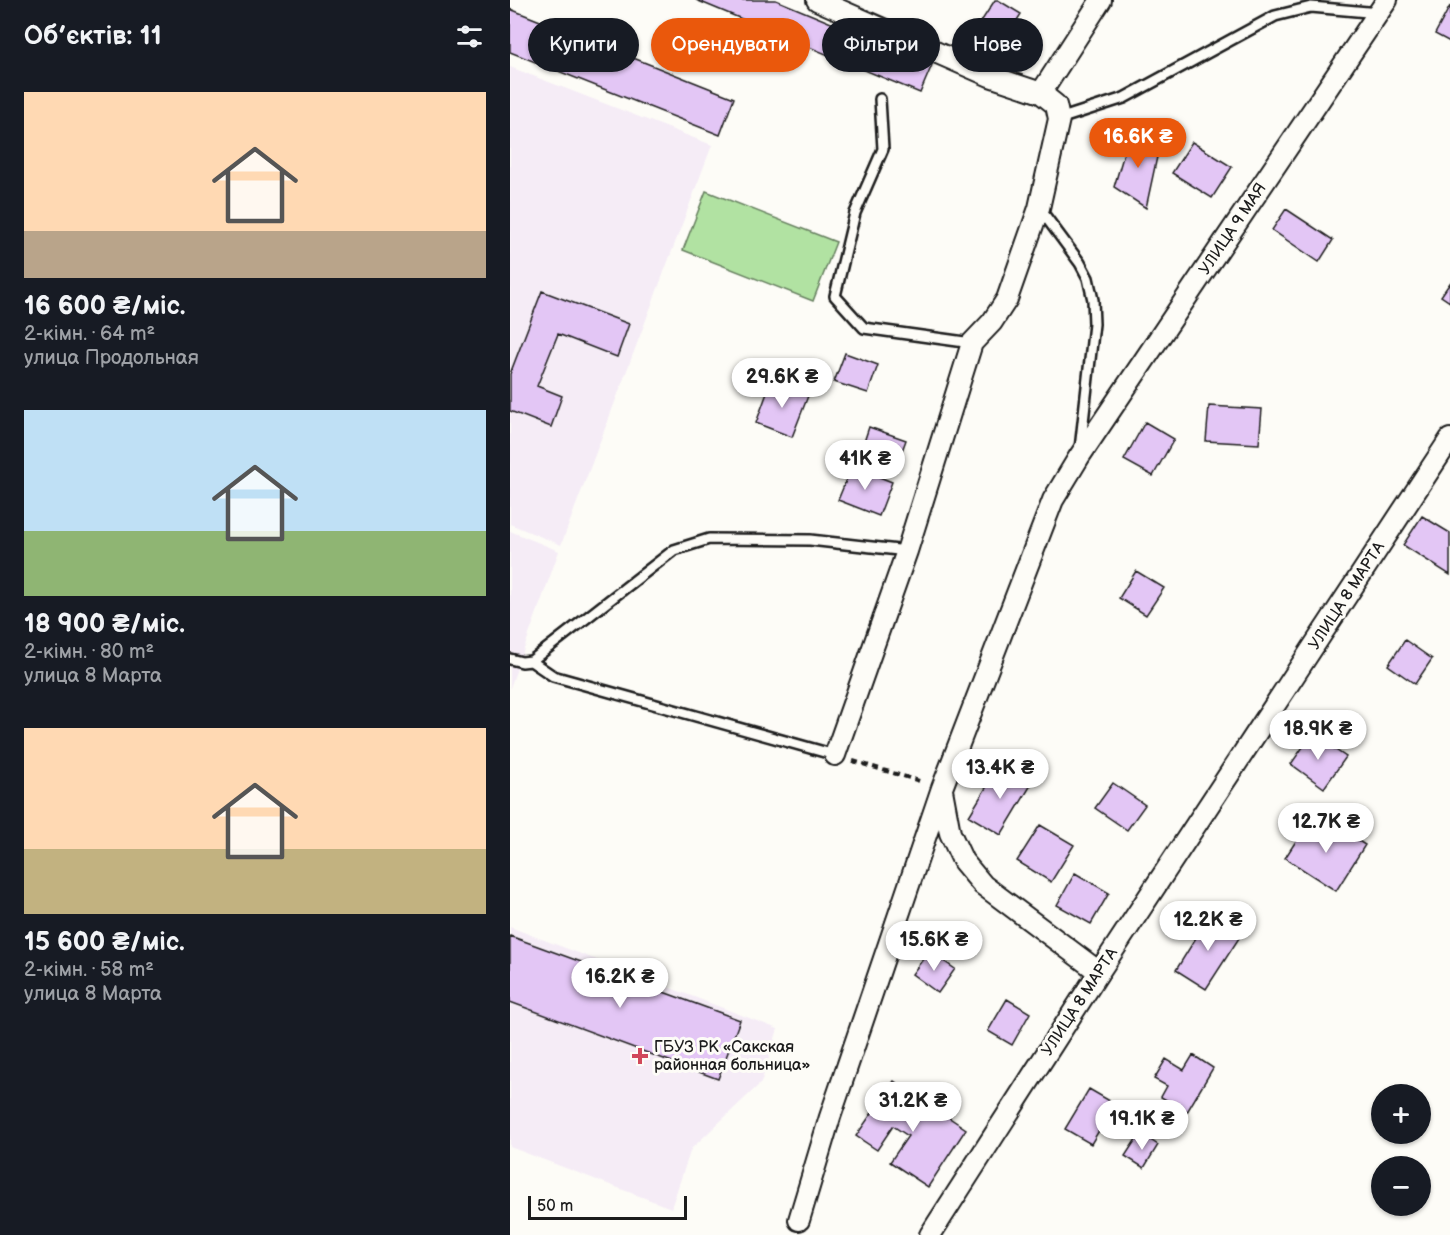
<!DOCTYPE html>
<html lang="uk">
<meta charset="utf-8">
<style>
body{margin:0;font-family:"Balsamiq Sans",sans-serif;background:#20242c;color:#f1f3f6;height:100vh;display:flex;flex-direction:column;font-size:22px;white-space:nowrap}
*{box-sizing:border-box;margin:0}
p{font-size:20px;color:#9ea1a6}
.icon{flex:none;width:33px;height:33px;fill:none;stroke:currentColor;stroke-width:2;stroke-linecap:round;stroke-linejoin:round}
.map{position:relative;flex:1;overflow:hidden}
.details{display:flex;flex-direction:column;background:#171b24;width:510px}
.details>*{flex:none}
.hud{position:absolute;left:18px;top:18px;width:570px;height:54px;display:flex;gap:12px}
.buttons{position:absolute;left:861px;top:1084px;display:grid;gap:12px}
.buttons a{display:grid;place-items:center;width:60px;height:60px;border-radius:50%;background:#171b24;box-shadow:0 2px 4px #0004;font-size:30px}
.scale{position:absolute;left:18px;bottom:15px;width:159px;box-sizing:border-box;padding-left:6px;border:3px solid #1c1c1c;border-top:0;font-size:16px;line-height:21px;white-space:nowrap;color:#1c1c1c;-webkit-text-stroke:4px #fdfcf7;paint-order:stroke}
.price{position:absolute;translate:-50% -51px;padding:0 14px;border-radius:21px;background:#fff;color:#222;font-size:20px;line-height:39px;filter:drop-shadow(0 2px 3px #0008)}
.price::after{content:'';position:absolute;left:50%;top:36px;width:18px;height:14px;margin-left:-9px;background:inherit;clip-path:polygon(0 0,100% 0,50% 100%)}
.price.current{background:#ea580c;color:#fff}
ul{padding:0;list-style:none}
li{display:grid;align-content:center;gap:12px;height:318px;padding:0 24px}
li span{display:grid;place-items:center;height:186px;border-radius:0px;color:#555}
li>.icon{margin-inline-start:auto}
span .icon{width:108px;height:108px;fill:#fffc;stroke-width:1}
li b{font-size:26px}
h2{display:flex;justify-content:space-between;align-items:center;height:72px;padding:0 24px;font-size:26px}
.tag{padding:0 21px;border-radius:27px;background:#171b24;box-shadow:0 2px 4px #0004;font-size:21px;line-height:54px}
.tag.current{background:#ea580c;color:#fff}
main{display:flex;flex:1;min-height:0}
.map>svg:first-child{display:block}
.built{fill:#f5ecf6}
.green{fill:#b1e2a2;stroke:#667f5f;stroke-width:1.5}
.building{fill:#e3c6f5;stroke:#1c1c1c;stroke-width:1.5}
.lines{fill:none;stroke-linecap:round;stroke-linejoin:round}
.lane-casing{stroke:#1c1c1c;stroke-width:14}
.street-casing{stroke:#1c1c1c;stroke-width:24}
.path{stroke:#1c1c1c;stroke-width:4;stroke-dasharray:6 4.5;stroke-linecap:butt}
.lane{stroke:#fdfcf7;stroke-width:9}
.street{stroke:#fdfcf7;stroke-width:20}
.poi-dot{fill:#d1495b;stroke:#fdfcf7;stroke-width:2}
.labels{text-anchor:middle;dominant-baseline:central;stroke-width:6;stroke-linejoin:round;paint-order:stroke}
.street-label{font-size:16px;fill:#1c1c1c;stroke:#fdfcf7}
.poi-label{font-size:16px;fill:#1c1c1c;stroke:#fdfcf7;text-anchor:start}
</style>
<main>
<section class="details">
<h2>Об’єктів: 11<svg class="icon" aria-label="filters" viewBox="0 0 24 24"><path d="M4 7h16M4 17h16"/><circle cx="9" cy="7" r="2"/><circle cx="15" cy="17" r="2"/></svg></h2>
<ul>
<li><span style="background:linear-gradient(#ffd9b3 75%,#b9a48a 0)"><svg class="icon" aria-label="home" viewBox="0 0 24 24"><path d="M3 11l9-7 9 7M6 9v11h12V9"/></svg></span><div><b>16 600 ₴/міс.</b><p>2-кімн. · 64 m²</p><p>улица Продольная</p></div></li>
<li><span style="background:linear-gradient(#bfe0f5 65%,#8fb573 0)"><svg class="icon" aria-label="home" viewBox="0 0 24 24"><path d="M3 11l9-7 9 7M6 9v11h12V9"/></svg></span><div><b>18 900 ₴/міс.</b><p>2-кімн. · 80 m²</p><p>улица 8 Марта</p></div></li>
<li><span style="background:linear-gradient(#ffd9b3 65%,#c2b280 0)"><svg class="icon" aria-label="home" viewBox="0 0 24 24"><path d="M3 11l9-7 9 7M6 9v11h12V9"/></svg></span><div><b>15 600 ₴/міс.</b><p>2-кімн. · 58 m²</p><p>улица 8 Марта</p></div></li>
</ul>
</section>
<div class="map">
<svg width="940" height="1235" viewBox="0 0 940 1235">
<rect width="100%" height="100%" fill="#fdfcf7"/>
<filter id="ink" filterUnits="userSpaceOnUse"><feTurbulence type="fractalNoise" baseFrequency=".0167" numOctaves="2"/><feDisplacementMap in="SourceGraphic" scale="12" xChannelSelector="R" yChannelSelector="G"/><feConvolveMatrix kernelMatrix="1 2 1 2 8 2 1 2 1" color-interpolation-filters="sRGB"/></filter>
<g filter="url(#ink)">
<path class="built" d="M0 67 202 145 51 545 0 524Z
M0 531 49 551 0 688Z
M0 927 268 1029 251 1083 181 1149 161 1208 0 1147Z"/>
<path class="green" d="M196 191 326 242 303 301 173 250Z"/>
<path class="building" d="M186 0H266L422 65 410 93Z
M485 0H488L511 14 490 47 465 31Z
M940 6V42L925 34Z
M0 9 224 98 210 135 0 52Z
M620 133 650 143 636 208 604 187Z
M682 142 722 167 702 198 662 173Z
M776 209 823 240 809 262 762 230Z
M940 283V302L931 296Z
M32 291 119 324 107 357 48 334 27 386 52 396 41 427 0 411V374Z
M335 353 368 365 358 393 324 382Z
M261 382 298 396 282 437 246 423Z
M699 406 752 409 749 444 696 441Z
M635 422 664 439 643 476 614 460Z
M359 427 396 440 386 467 350 454Z
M342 466 382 482 369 516 328 500Z
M912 516 940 533V575L893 545Z
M626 571 654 588 636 615 609 598Z
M895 640 922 659 905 684 878 665Z
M802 734 836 757 814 788 781 764Z
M489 766 521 785 491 835 459 816Z
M603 783 635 805 617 830 585 808Z
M817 821 855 845 826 891 775 858 797 824 810 832Z
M530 825 564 845 541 882 507 861Z
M565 873 599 893 581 924 547 905Z
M700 915 731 935 696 989 666 970Z
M0 936 230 1020 208 1079 0 1002Z
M419 951 445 969 428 993 402 974Z
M497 999 520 1013 502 1045 478 1031Z
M683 1055 703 1068 677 1112 651 1097 657 1086 644 1079 656 1059 674 1070Z
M384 1081 456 1129 418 1187 380 1162 398 1136 383 1126 367 1150 346 1136Z
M579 1089 605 1104 581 1144 555 1129Z
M630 1133 648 1145 634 1168 615 1156Z"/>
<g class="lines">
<g class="lane-casing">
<path id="lane" d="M370 99 373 149 345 213 325 296 354 328 462 343
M549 119 614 98 765 16 801 7 869 13
M530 209 570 263 578 278 583 300 584 324 570 449
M0 659 12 662 21 661 164 550 199 539 300 540 397 551
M21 661 43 676 325 755"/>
</g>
<g class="street-casing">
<path id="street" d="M307 0 480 76 531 93 546 105 549 119 529 208 497 299 482 322 462 343 397 551 325 755
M531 93 591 0
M432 790 440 833 453 861 473 885 589 972
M289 1220 320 1117 432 788 543 500 569 457 877 0
M420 1235 589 972 940 439"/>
</g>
<path class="path" d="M343 761 413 782"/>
<use href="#lane" class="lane"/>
<use href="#street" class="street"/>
</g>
</g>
<path class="poi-dot" d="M127 1047h6v6h6v6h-6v6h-6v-6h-6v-6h6z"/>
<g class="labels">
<g class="street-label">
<text transform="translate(723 229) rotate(-56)">УЛИЦА 9 МАЯ</text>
<text transform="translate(837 596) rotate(-57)">УЛИЦА 8 МАРТА</text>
<text transform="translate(570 1002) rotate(-57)">УЛИЦА 8 МАРТА</text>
</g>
<g class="poi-label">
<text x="144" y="1047">ГБУЗ РК «Сакская<tspan x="144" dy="18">районная больница»</tspan></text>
</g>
</g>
</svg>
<div class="buttons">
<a>+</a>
<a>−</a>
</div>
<div class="scale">50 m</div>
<b class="price current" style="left:628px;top:169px">16.6K ₴</b>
<b class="price" style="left:272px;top:409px">29.6K ₴</b>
<b class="price" style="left:355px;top:491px">41K ₴</b>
<b class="price" style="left:808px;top:761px">18.9K ₴</b>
<b class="price" style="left:490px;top:800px">13.4K ₴</b>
<b class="price" style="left:816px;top:854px">12.7K ₴</b>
<b class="price" style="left:698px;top:952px">12.2K ₴</b>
<b class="price" style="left:424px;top:972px">15.6K ₴</b>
<b class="price" style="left:110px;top:1009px">16.2K ₴</b>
<b class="price" style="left:403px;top:1133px">31.2K ₴</b>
<b class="price" style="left:632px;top:1151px">19.1K ₴</b>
<div class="hud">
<a class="tag">Купити</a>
<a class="tag current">Орендувати</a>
<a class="tag">Фільтри</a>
<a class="tag">Нове</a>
</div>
</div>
</main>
